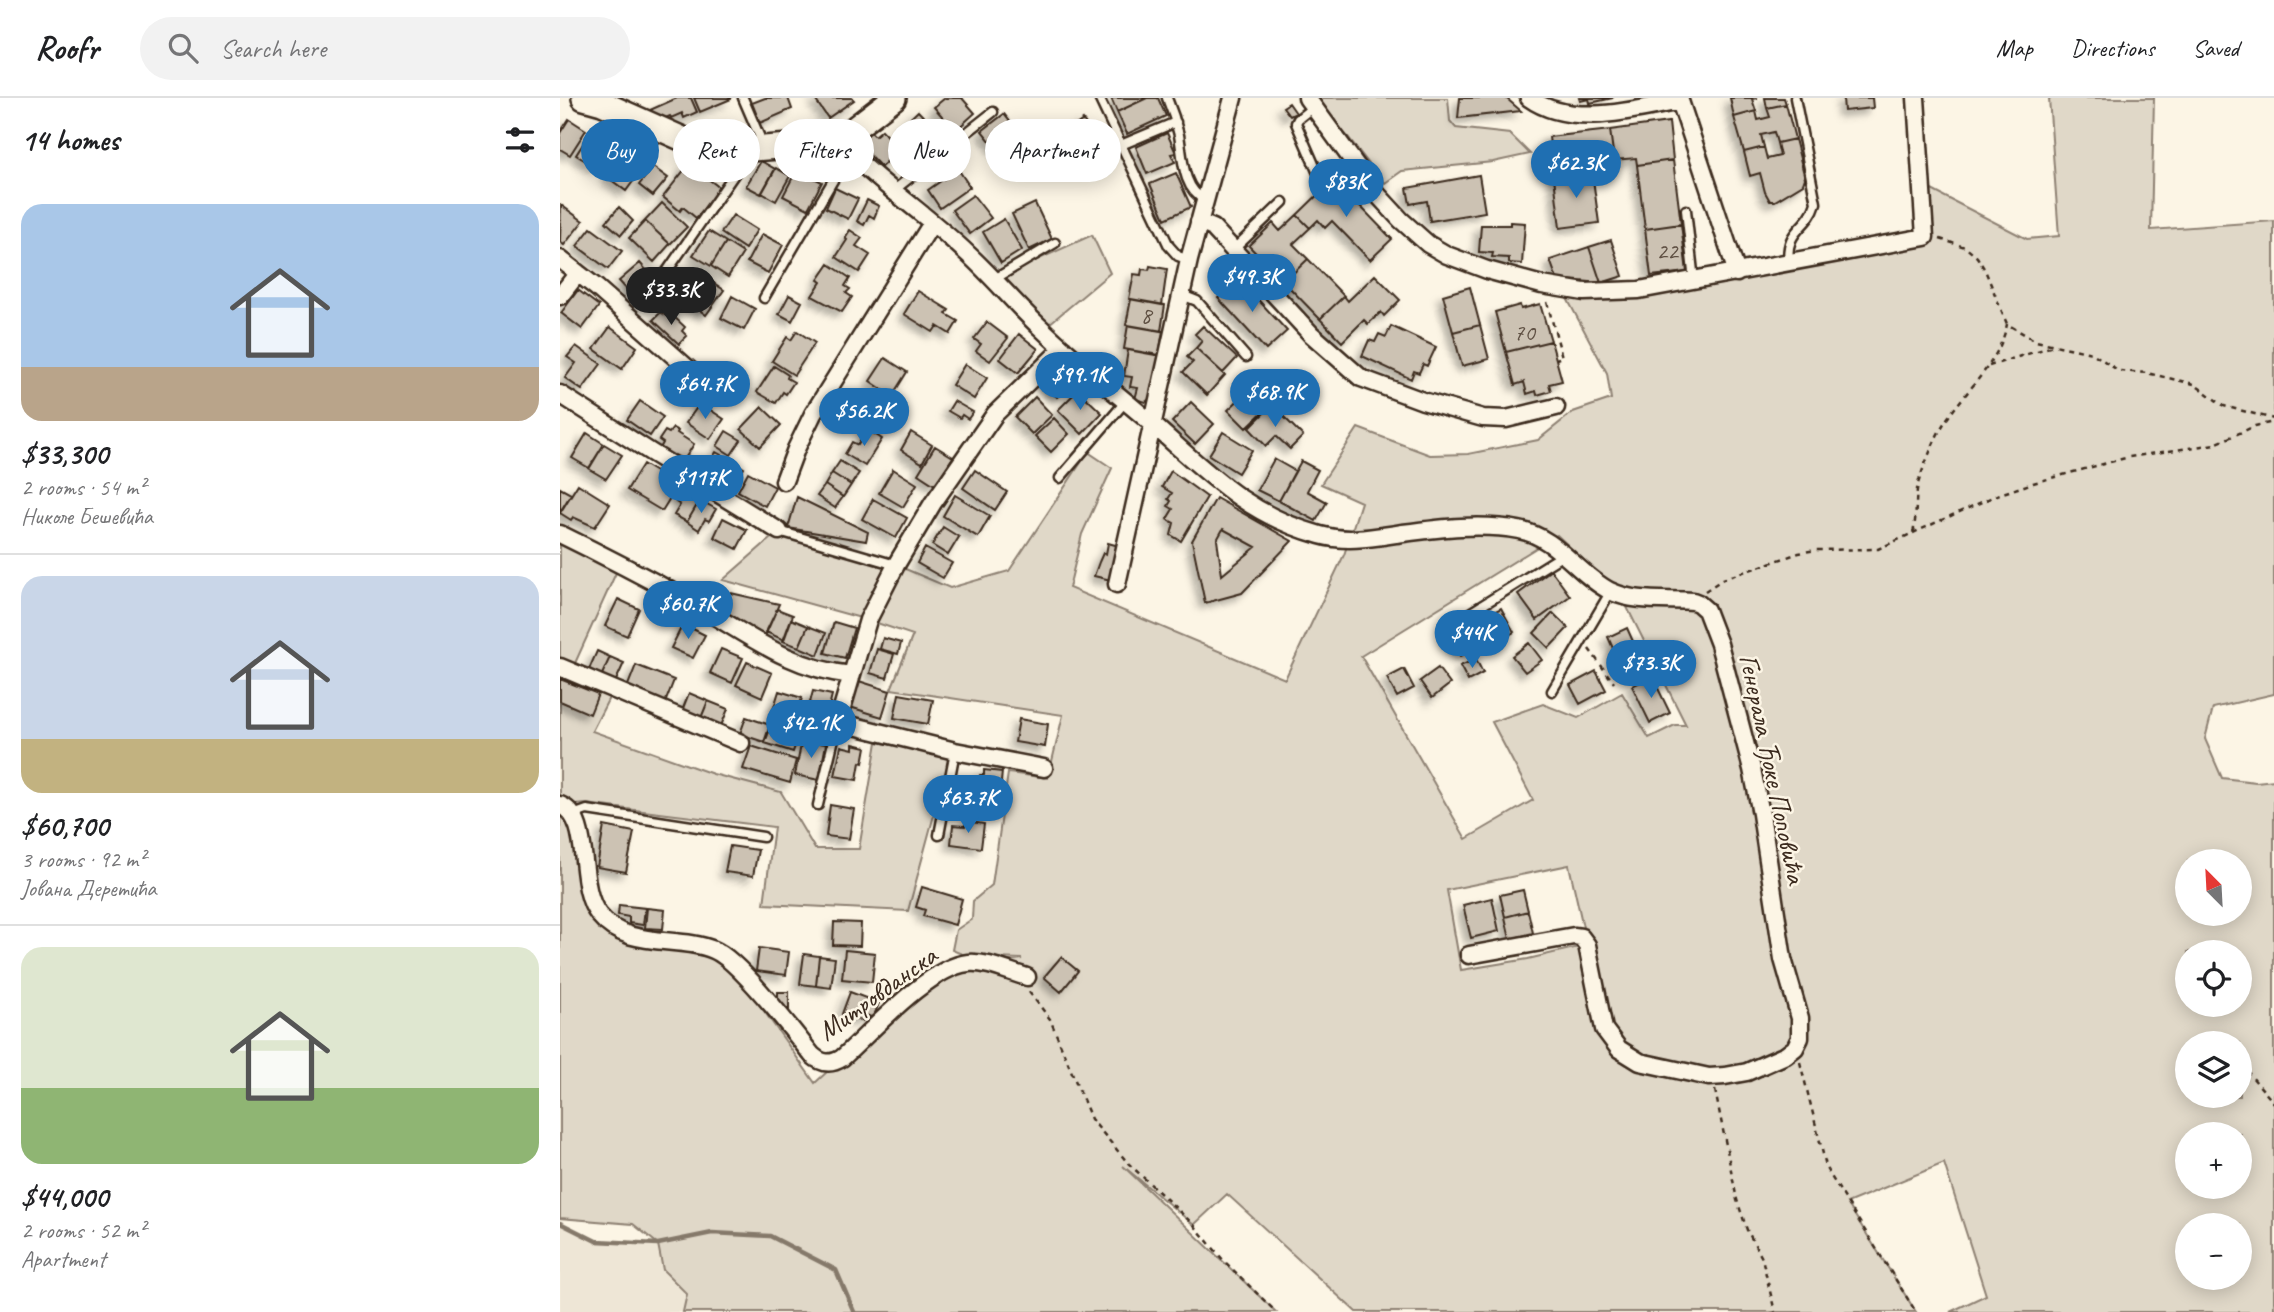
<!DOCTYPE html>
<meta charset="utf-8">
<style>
body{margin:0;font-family:Caveat,sans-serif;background:#f2f2f2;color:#202124;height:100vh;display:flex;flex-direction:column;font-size:26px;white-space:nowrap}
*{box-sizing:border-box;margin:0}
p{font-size:23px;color:#757577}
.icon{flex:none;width:38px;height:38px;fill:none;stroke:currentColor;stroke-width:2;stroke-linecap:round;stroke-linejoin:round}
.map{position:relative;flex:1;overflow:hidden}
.side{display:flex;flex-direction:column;background:#fff;width:560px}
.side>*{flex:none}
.hud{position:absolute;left:21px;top:21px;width:665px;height:63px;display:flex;gap:14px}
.needle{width:46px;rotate:336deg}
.fabs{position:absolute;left:1615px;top:751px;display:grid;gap:14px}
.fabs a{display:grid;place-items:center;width:77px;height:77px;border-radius:50%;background:#fff;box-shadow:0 4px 18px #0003;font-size:35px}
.price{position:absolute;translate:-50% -60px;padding:0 16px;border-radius:24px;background:#1f6fb2;color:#fff;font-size:23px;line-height:46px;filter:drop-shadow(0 2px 4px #0008)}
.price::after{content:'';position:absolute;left:50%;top:42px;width:21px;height:16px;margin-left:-10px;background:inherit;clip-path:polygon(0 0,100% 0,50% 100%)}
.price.on{background:#222;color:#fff}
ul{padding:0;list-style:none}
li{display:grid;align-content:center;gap:14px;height:371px;padding:0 21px}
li+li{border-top:2px solid #e0e0e0}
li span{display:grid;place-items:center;height:217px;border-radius:21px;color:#555}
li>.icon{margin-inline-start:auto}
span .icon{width:126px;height:126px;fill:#fffc;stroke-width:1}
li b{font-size:30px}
h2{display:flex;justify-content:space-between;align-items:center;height:84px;padding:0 21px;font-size:30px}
.chip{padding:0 24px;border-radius:32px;background:#fff;box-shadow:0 4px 18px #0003;font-size:24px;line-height:63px}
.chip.on{background:#1f6fb2;color:#fff}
header{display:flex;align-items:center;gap:42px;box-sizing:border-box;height:98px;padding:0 35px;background:#fff;border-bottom:2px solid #e0e0e0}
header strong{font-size:33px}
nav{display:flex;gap:38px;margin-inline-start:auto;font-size:24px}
.search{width:490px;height:63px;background:#f2f2f2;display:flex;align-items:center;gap:18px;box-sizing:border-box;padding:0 24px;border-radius:38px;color:#757577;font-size:26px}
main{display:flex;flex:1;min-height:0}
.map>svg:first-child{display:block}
.built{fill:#eee6d6}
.green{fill:#e0d8c8;stroke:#8e8173;stroke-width:2;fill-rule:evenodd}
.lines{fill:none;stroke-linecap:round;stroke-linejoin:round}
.stream{stroke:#85796b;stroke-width:4.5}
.building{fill:#ccc2b3;stroke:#3b2a1e;stroke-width:2;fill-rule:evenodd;filter:url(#shadow)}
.lane-casing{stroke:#3b2a1e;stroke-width:13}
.street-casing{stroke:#3b2a1e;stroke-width:21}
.secondary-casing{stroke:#3b2a1e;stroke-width:28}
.path{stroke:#3b2a1e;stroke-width:2.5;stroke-dasharray:5 5;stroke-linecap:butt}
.lane{stroke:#fcf5e5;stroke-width:8}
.street{stroke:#fcf5e5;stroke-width:16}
.secondary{stroke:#fcf5e5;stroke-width:23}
.labels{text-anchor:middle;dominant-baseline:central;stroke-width:5;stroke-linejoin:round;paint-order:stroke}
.number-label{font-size:24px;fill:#5f5043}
.street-label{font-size:28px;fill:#3b2a1e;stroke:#fcf5e5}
</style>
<header>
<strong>Roofr</strong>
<div class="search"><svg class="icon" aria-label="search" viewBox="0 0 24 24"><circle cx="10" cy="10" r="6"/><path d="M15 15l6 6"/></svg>Search here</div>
<nav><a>Map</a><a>Directions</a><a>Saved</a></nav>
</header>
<main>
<section class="side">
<h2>14 homes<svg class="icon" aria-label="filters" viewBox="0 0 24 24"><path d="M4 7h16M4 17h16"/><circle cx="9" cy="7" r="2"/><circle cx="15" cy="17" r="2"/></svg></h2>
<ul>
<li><span style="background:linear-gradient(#a9c7e8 75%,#b9a48a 0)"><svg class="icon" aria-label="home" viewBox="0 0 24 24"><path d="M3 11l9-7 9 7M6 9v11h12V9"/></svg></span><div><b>$33,300</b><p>2 rooms · 54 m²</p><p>Николе Бешевића</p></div></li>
<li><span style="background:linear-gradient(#c9d6e8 75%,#c2b280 0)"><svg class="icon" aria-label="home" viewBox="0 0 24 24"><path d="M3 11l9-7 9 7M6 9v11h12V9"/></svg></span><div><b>$60,700</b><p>3 rooms · 92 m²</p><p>Јована Деретића</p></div></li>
<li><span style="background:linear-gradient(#dfe7d0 65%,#8fb573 0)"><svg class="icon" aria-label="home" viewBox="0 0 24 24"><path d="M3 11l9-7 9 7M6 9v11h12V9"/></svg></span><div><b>$44,000</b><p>2 rooms · 52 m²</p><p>Apartment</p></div></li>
</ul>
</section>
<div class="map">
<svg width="1714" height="1214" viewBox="0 0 1714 1214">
<defs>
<filter id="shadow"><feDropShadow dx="-5.5" dy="5.5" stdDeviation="3.5" flood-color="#0004"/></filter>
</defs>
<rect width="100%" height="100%" fill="#fcf5e5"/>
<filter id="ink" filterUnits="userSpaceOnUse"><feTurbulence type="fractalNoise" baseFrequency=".0143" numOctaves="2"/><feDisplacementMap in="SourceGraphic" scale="14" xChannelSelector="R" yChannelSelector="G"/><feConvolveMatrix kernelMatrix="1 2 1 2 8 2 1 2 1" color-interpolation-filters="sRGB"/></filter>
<g filter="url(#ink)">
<path class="built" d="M0 1125 36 1143 98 1146 103 1172 145 1214H0Z"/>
<path class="green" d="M755 0H888L890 23 896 30 950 36 970 56 933 64 842 73 825 85C811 70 801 55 789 40 777 26 764 15 755 0Z
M1489 0H1594L1591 132 1714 123V596L1653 610 1645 641 1662 680 1696 684 1714 682V1214H1390L1426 1197 1384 1065 1287 1105 1356 1214H796L667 1096 634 1127 563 1068 716 1214H123L127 1196 103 1172 98 1146 73 1126 0 1120V436L60 466 11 574 53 592 32 633 153 676 221 694 255 751H299L317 644 390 658 348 813 204 806 214 729 26 706 5 708 41 820 140 855 163 866 197 903 255 985 282 960 390 871 462 861 409 859 392 852 396 832 412 821 413 803 432 787 448 675 488 680 503 617 331 591 353 537 308 522 163 482 219 433 336 467 390 490 449 473 528 354 552 370 522 436 509 490 725 581 784 457 801 404 761 386 798 330 870 357 908 356 978 342 1013 314 1051 301 1047 275 1002 191 1024 194 1364 140 1362 87 1467 141 1499 138ZM997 437 1061 497 1126 627H1115L1089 640 1062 595 1018 620 983 606 932 624 973 702 906 741 801 558ZM1628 763H1680V816H1628ZM1009 767 1027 847 968 861 901 872 887 792ZM1628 854H1680V906H1628ZM1628 945H1680V998H1628ZM1628 1036H1680V1088H1628ZM1628 1127H1680V1180H1628Z
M532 137 550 175 482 232 433 182Z"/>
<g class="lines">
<path class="stream" d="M0 1125 36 1143 98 1146 152 1135 210 1138 276 1172 294 1214"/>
</g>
<path class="building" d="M117 0H131L137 14 124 20 122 15 111 20 110 18 103 21 101 17 94 20 90 12Z
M134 0H171V1L140 14Z
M205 0H228L232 11 200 25 192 5Z
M254 0H292L294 2 268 20Z
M385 0H402L415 15 395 33 374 9Z
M551 0H587L557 14Z
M587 0H598L606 18 567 36 557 14Z
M900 0H946L961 13 898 20Z
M1019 0H1053L1030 5 1029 1 1020 3Z
M1170 0H1197L1192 1 1196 13 1174 19Z
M1205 0H1224L1226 6 1207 10Z
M1283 0H1312L1313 10 1284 13Z
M729 5 736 15 730 18 723 9Z
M1226 6 1235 41 1217 45 1214 34 1201 37 1204 49 1184 54 1174 19 1196 13 1198 22 1210 19 1207 10Z
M358 13 379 35 358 54 337 33Z
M444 16 461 37 439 54 422 33Z
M9 21 26 32 10 57 0 51V35Z
M523 22 546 53 522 70 508 51 513 47 504 36Z
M1109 24 1113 62 1077 67 1076 60 1054 62 1050 32Z
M33 30 54 43 37 70 16 57Z
M322 32 340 51 321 69 298 45 311 34 315 38Z
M1050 32 1054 62 1031 65 1032 74 994 79 989 39Z
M607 35 616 55 611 56 615 64 587 76 576 49Z
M73 41 93 56 66 93 46 78Z
M1235 41 1245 80 1243 86 1215 103H1210L1205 94 1200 75 1190 78 1184 54 1204 49 1207 61 1220 58 1217 45Z
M1113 62 1121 126 1085 131 1077 67Z
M201 63 215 71 201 96 186 88Z
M129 66 160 90 136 120 123 109 120 113 103 99Z
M93 69 108 80 93 98 79 87Z
M216 70 230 78 216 103 202 95Z
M237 71 262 84 248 111 223 98Z
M398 71 410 89 380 110 368 92Z
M1032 74 1039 125 1000 130 994 79Z
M616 75 631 109 605 121 590 86Z
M919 77 925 114 870 123 867 103 850 106 847 90Z
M774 81 832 141 810 162 772 123 765 130 758 122 750 130 737 117Z
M275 90 298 101 288 121 266 110Z
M413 97 431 120 410 136 392 112Z
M307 102 319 108 314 120 309 117 304 127 297 123Z
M102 105 127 129 110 146 85 123Z
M475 105 492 141 469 152 452 116Z
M1 107 23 123 4 147 0 144Z
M59 109 73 123 61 137 46 124Z
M173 117 197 132 185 151 161 135Z
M737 117 750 130 733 146 748 161 724 184 689 148 713 125 720 133Z
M444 121 462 152 441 165 423 134Z
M85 123 110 146 94 164 69 140Z
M950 124 965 125 962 166 949 165V160L932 159 933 155 919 154 921 127H950Z
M1121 126 1127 174 1091 178 1085 131Z
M31 130 62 153 48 171 17 148Z
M290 132 302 140 296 148 310 157 299 174 276 159 287 142 285 140Z
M149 133 166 144 151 168 133 157Z
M202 136 223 147 208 175 187 164Z
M1051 142 1063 178 1041 185 1029 149Z
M166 144 183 155 168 179 151 168Z
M1029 149 1041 185 997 181 990 162Z
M748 161 784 198 760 221 724 184Z
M80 165 100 188 80 206 59 183Z
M269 166 290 180 285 188 290 191 286 195 292 199 282 214 252 198 261 184 258 182Z
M590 168 607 171 602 207 569 201 574 176 581 177 582 171 589 172Z
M132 170 148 181 131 205 114 195Z
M815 177 840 202 824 218 821 214 808 226 804 222 782 244 760 221 784 198 788 203Z
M148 181 164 192 146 217 131 205Z
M679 181 727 233 706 252 658 200Z
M910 189 920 227 893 234 883 197Z
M18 192 39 208 22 231 1 215Z
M358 193 389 212 386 216 398 223 390 236 377 228 373 234 344 216Z
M229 197 242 204 232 223 219 216Z
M172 198 195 211 184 232 161 220Z
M571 201 605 207 601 233 566 227Z
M980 206 991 243 946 254 935 214 960 207 961 211Z
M101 214 106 218 110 215 125 229 122 233 127 238 119 246 93 222Z
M427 224 448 240 430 263 416 253 421 246 414 241Z
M568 227 603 233 599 257 564 251Z
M920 227 929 261 902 268 893 234Z
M643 228 677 260 663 275 636 250 642 243 635 236Z
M831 228 876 249 867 268 863 266 859 275 854 273 851 281 802 258 809 242 815 244 819 236 826 239Z
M50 229 77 249 62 271 34 251Z
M237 233 255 245 234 277 212 263 227 239 231 242Z
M459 236 478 251 458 275 440 261Z
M991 243 1002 283 989 286 991 293 977 297 976 293 967 296 964 284 955 287 946 254Z
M16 248 41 266 22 292 5 280 16 265 7 259Z
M636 250 665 277 647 297 623 274 633 264 627 259Z
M568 252 601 258 592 298 586 304 575 301 578 290 570 289 572 279 564 278Z
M325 260 347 274 332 298 310 283Z
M498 264 515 282 497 299 480 281Z
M405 266 427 280 414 301 392 287Z
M214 268 228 277 227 280 234 284 226 296 223 294 216 305 197 294Z
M693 288 711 306 686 330 668 312Z
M518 292 542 315 522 336 498 312Z
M475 299 492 317 472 336 455 319Z
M325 302 341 312 326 334 311 324Z
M80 303 103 319 90 338 67 322Z
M394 303 413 314 408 321 402 317 400 320 388 313Z
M631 304 654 326 635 346 612 324Z
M140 305 164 321 150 341 126 325Z
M712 307 743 338 730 351 716 338 706 348 689 330Z
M202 309 221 327 200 349 181 331Z
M494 320 509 336 491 354 475 338Z
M113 330 118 333 117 335 134 346 124 362 115 357 113 360 99 352 103 345 99 342 105 333 109 335Z
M307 331 322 341 305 368 285 356 292 344 298 347Z
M166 333 181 342 171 357 157 348Z
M351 334 372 347 362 365 341 352Z
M663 334 692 352 678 375 649 357Z
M27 335 44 346 29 370 12 360Z
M44 346 62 357 46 381 29 371Z
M375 348 393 359 375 387 358 376Z
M156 354 184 370 171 392 143 376Z
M714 361 735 373 719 403 697 392Z
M280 363 299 375 291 387 272 375Z
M741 363 758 372 747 393 767 404 756 423 719 403Z
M83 366 118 387 102 413 67 392Z
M333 371 357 386 343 409 319 395Z
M415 372 447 394 435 412 403 390Z
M611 373 647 399 621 443 611 437 614 425 607 421 613 411 608 408 611 403 608 401 612 395 602 389Z
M188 374 215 389 205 408 178 393Z
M272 375 291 387 283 399 265 387Z
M18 386 50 406 35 429 13 419 11 422 0 415Z
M265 387 283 399 275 410 257 398Z
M0 390 11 396 0 414Z
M124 392 140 402 127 424 114 417 120 407 116 404Z
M395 397 430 418 418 439 383 418Z
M237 399 308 434 306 443 228 430Z
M656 400 732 443 682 495 645 505 632 443ZM663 431 696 449 662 477 657 442Z
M313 401 347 420 336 440 302 421Z
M140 402 156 411 149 423 145 421 139 432 127 424Z
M163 420 187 432 177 451 154 439Z
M383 429 399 439 388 457 372 447Z
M548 445 559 448 551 482 534 478 539 464 543 455 546 456Z
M365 450 392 465 383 480 357 465Z
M991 472 1010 498 977 522 958 496Z
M149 490 219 506 205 538 142 505Z
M58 501 79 511 67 538 45 528Z
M941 510 954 534 935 545 921 521Z
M217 511 233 517 224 542 206 534Z
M993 515 1008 530 989 550 974 535Z
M231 521 248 528 239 549 223 543Z
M274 524 294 530 285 560 265 555Z
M123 526 145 537 133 560 111 550Z
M913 527 923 546 900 558 890 539Z
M248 528 266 535 258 557 239 549Z
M1067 530 1081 561 1058 572 1051 557 1055 555 1048 539Z
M323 540 341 545 338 556 320 551Z
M969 545 982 562 965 574 952 558Z
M161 551 183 560 172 585 150 575Z
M317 551 334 556 327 580 310 575Z
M37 553 50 559 40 581 27 576Z
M50 559 64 565 54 587 40 581Z
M916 561 923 575 908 583 900 568Z
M187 564 212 575 202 599 176 587Z
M76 567 114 582 105 605 67 590Z
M878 570 890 586 872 600 860 583Z
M844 571 854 590 837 599 827 580Z
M1036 573 1046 592 1020 606 1010 587Z
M1092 578 1110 615 1090 625 1072 588Z
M0 581 38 596 30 616 0 603Z
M299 583 330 593 322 619 290 609Z
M219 593 242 600 234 626 211 619Z
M253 593 272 597 269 609 273 610 269 628 245 624Z
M129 595 148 603 141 620 122 613Z
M339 596 373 602 368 626 334 620Z
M148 603 168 611 161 628 141 620Z
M186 619 210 627 204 644 180 636Z
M459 621 488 626 485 649 455 644Z
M211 628 239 636 233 654 205 645Z
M242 642 266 646 259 682 235 677Z
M293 646 306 649 303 665 300 664 297 682 275 678 281 648 293 651Z
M191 648 236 662 230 685 183 671Z
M424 672 442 674 439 704 414 702 415 686H419L420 677H424Z
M270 707 294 711 289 741 266 738Z
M406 723 424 726 421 750 391 746 393 727 405 728Z
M44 728 74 734 66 774 37 769Z
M170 748 198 752 193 778 165 774Z
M362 789 402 801 395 827 363 818 365 812 356 809Z
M963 792 968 813 945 819 940 797Z
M932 800 939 833 911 840 903 807Z
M59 807 85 810 83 827 69 825V819L58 817Z
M87 810 105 812 103 831 85 830Z
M968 813 973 835 950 841 945 819Z
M274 824 301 825 300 848 273 847Z
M199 850 229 854 226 877 196 873Z
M285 852 315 855 312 884 282 881Z
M244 856 259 858 256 888 240 886Z
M259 858 275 860 271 890 256 888Z
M501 859 518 873 501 894 484 879Z
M218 894H229V913H221L222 906 218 905Z
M290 894 319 905 313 920 304 916 302 923 282 916Z"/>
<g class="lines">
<g class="lane-casing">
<path id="lane" d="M183 0 204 49
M539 0 609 148 618 158 629 162
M607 0C612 12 616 24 619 37 623 59 622 91 645 102
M753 9 738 21 736 25 760 80
M561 47 616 24
M333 93 433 14
M1126 112 1134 183
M673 152 723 104
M1229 166C1224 130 1248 132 1256 105L1235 0
M103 179 189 55
M433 182 495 145
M622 197 637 203 686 259
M204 200 289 55
M500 380 566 303
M219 433 336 467
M884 531 1003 457
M992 593 1051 493
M258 707 278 624
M13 717 27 712 203 739
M379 737 395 653"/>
</g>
<g class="street-casing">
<path id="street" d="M747 0 817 96 841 122 868 146 887 157 927 172 982 187 1024 194 1079 192 1365 139 1356 0
M969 0C1011 30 1074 12 1120 3
M1119 0 1177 175
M276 42C317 84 366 116 408 156 434 180 456 207 482 231 516 264 554 293 590 324 645 372 686 417 760 437 788 445 815 439 843 435 881 430 921 425 959 432 997 439 1017 476 1050 493 1075 505 1106 501 1133 503L1138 505 1146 512 1159 546 1192 671 1201 716 1223 861 1240 920V940L1235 950 1226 957 1187 974 1165 978 1149 979 1080 964 1059 951 1044 931 1027 847 1021 839 1014 838 909 857
M639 124 653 130 751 236 801 280 863 303 923 320 946 321 996 309
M0 161 37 190 132 274
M0 198 18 175
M0 296 92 355 219 433
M224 383 236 351 253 316 372 125
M0 436C45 458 89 481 133 505 186 535 229 571 292 577
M557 486 629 162 673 0
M0 569 181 645
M484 670 395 653 278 624 308 522 336 467 373 405 435 316 503 250
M0 707C34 721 15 787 39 817 67 852 118 837 154 852 179 862 233 933 252 957 262 966 271 967 282 960 312 933 369 869 408 865 426 863 449 874 467 879"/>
</g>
<g class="secondary-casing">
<path id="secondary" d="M24 0 42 5 123 41 160 50 192 51 268 45 291 33 334 0"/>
</g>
<path class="path" d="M1380 141 1405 149 1417 159 1425 172 1447 226 1476 243 1532 255 1559 273 1587 275 1634 286 1664 308 1714 321
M987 204 1002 259 996 261
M1429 268 1493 248
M1353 435 1437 397 1473 385 1569 359 1655 346 1695 328 1714 324
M1145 493 1163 481 1239 455 1256 452 1318 451 1353 435C1357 419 1355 399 1358 386 1361 375 1371 351 1376 340 1395 299 1438 272 1447 226
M1029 551 1054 585
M469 894 490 921 531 1021 568 1065 634 1127 664 1163 716 1214
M1659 939 1664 945
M1240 964 1267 1072 1356 1214
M1680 965 1714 1005
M1155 992 1177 1102 1187 1132 1202 1160 1215 1214"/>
<use href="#lane" class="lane"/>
<use href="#street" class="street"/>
<use href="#secondary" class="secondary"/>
</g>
</g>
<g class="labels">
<g class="number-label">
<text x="1107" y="153">22</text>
<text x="586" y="217">8</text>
<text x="964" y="234">70</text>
</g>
<g class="street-label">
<text transform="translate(1213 671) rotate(78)">Генерала Ђоке Поповића</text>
<text transform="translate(317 895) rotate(-36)">Митровданска</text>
</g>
</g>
</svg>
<div class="fabs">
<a><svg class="needle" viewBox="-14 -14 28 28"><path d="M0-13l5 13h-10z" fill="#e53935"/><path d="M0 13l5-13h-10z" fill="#757577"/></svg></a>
<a><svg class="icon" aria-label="locate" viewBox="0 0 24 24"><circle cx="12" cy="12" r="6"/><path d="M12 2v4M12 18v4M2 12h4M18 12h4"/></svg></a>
<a><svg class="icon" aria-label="layers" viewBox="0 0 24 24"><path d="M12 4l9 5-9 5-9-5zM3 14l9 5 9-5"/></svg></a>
<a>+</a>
<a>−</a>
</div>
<b class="price" style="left:1016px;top:102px">$62.3K</b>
<b class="price" style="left:786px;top:121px">$83K</b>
<b class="price" style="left:692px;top:216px">$49.3K</b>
<b class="price on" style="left:111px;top:229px">$33.3K</b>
<b class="price" style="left:520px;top:314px">$99.1K</b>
<b class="price" style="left:145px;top:323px">$64.7K</b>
<b class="price" style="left:715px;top:331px">$68.9K</b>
<b class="price" style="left:304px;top:350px">$56.2K</b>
<b class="price" style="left:141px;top:417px">$117K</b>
<b class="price" style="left:128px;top:543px">$60.7K</b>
<b class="price" style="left:912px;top:572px">$44K</b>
<b class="price" style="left:1091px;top:602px">$73.3K</b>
<b class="price" style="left:251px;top:662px">$42.1K</b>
<b class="price" style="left:408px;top:737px">$63.7K</b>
<div class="hud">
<a class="chip on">Buy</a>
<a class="chip">Rent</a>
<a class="chip">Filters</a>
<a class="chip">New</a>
<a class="chip">Apartment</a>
</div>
</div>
</main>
